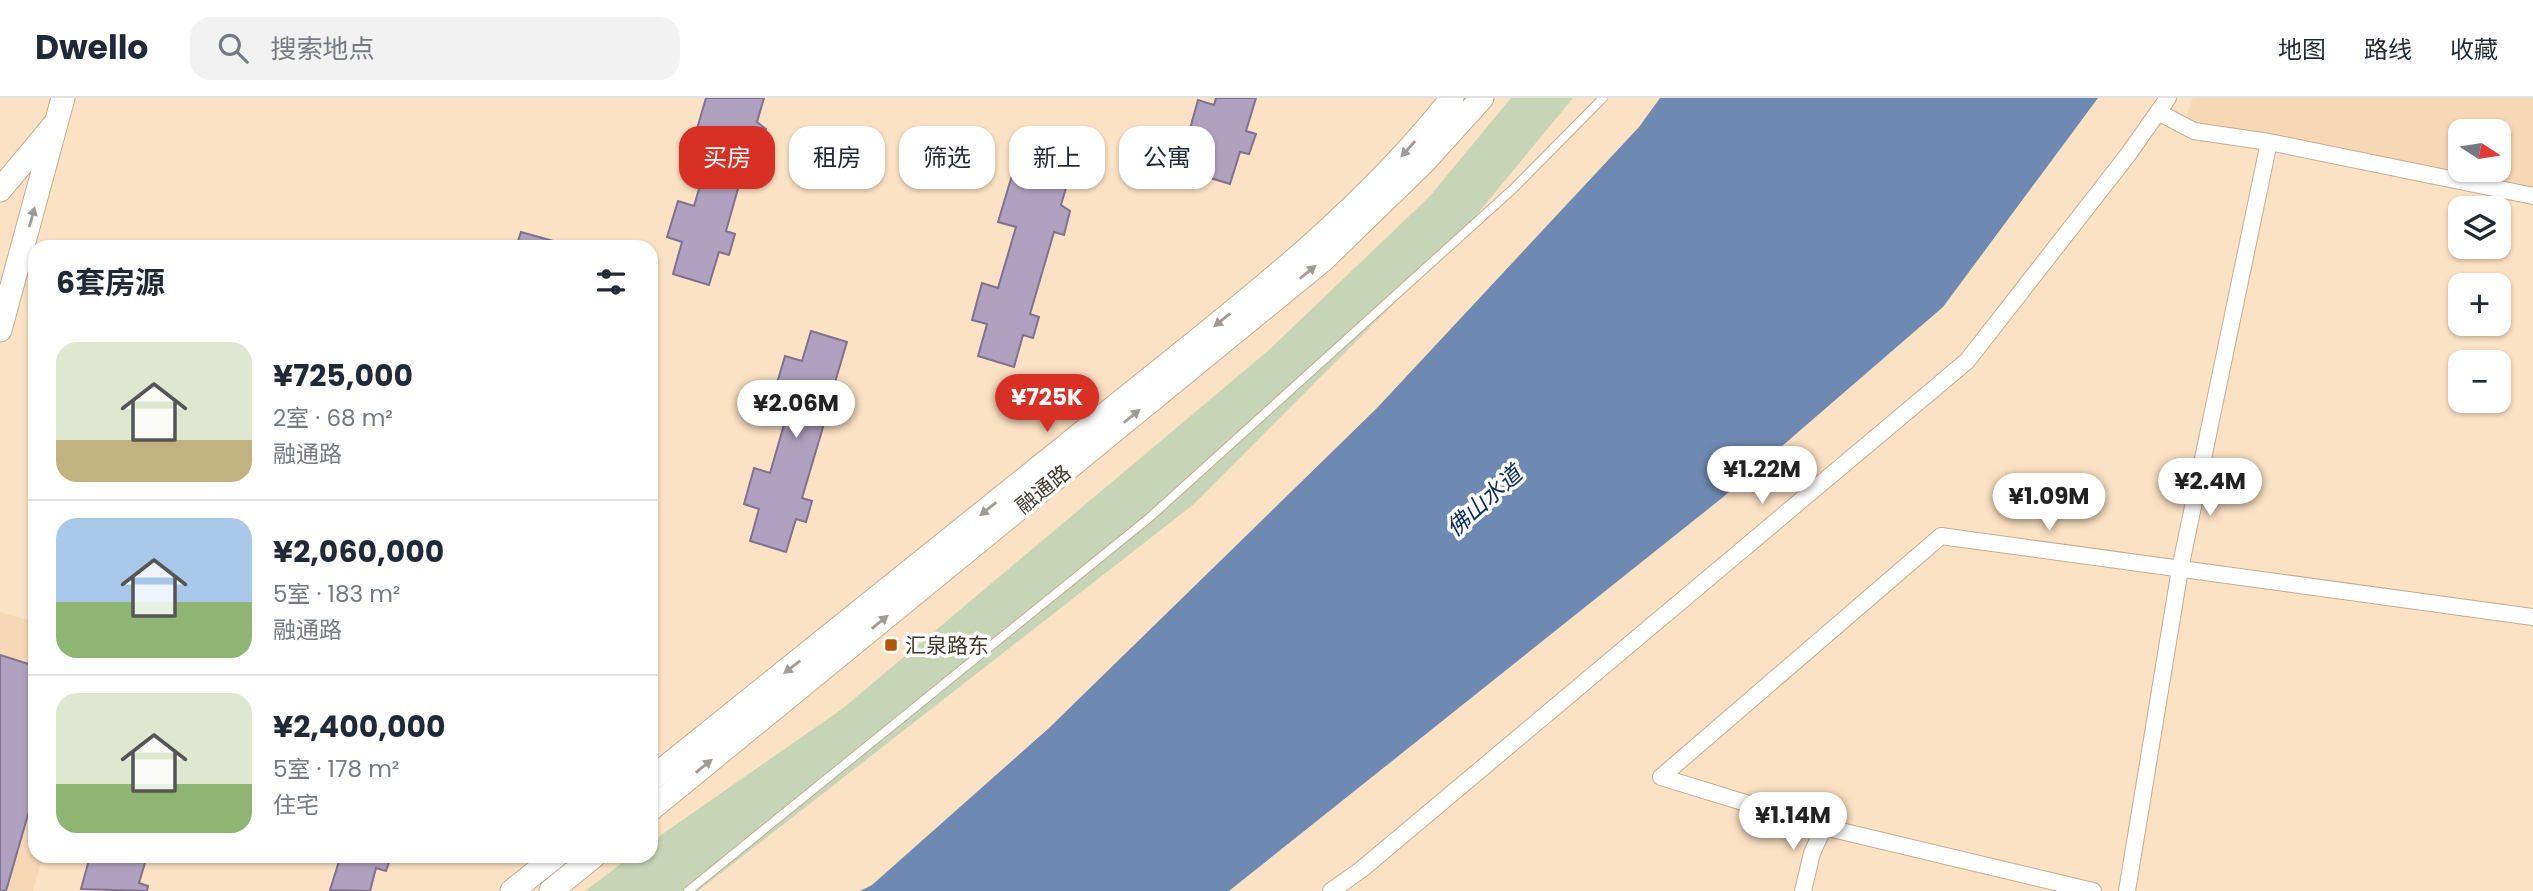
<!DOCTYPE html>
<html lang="zh">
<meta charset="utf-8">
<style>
body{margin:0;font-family:Poppins,"Noto Sans SC",sans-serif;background:#f2f2f3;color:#1f2937;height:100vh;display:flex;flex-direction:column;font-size:26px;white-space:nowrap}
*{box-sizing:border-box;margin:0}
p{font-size:23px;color:#747a83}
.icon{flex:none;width:38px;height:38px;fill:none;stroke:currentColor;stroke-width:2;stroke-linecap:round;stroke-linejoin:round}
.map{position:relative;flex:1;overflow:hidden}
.panel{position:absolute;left:28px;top:142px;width:630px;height:623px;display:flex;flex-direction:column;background:#fff;border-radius:21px;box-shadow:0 2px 5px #0004}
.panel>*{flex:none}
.guide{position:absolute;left:679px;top:28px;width:665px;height:63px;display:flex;gap:14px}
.needle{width:46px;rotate:102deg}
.fabs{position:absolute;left:2448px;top:21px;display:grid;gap:14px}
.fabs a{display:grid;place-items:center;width:63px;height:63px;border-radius:14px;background:#fff;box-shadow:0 2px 5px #0004;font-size:35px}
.price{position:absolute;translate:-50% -60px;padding:0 16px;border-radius:24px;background:#fff;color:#222;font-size:23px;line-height:46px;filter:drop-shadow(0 2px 4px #0008)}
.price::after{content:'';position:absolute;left:50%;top:42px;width:21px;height:16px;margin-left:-10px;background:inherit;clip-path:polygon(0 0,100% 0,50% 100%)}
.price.current{background:#d93025;color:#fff}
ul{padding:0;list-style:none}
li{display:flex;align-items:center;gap:21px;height:175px;padding:0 28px}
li+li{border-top:2px solid #e0e1e3}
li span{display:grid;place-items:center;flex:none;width:196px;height:140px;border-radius:21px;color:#555}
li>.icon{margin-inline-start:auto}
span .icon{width:84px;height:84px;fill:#fffc;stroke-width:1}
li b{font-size:30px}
h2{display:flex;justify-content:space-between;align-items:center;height:84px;padding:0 28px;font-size:30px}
.chip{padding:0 24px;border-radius:21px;background:#fff;box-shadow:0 2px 5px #0004;font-size:24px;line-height:63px}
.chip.current{background:#d93025;color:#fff}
header{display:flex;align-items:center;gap:42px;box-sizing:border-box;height:98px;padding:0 35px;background:#fff;border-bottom:2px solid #e0e1e3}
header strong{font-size:33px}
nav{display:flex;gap:38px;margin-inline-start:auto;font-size:24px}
.search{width:490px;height:63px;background:#f2f2f3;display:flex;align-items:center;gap:18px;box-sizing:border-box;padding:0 24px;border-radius:21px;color:#747a83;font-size:26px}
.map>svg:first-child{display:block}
.built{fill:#f7d8b4;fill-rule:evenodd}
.green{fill:#c5d5b6}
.water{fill:#6f8ab2}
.building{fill:#b0a1c1;stroke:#80718f;stroke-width:2}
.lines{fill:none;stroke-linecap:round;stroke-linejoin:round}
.lane-casing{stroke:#c5ac90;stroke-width:10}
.street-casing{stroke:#c5ac90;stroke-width:18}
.secondary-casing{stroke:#c5ac90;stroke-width:25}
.lane{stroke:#fff;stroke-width:8}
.street{stroke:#fff;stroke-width:16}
.secondary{stroke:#fff;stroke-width:23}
.oneway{fill:#a09b95}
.poi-dot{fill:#b35603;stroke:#fff;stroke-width:2.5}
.labels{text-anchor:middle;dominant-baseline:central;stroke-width:7;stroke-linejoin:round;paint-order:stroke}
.street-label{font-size:21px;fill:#41372b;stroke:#fff}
.poi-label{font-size:21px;fill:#41372b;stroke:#fff;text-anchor:start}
.water-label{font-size:23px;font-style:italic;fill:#0a2d60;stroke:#fff}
</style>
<header>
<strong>Dwello</strong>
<div class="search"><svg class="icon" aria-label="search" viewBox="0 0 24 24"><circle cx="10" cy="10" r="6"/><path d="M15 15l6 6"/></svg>搜索地点</div>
<nav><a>地图</a><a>路线</a><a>收藏</a></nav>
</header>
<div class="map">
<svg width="2533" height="793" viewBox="0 0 2533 793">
<rect width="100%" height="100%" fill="#fce2c4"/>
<path class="built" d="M2193 0H2533V98L2180 36ZM2460 33H2499V72H2460Z
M0 514 35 524V758H43L33 793H0Z"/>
<path class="green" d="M1511 0H1573L1450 149 1194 406 698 793H585L631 758H651V744L842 611 1269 252 1430 98Z"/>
<path class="water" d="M1660 0H2098L1943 209 1722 400 1229 793H860L872 787 1049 630 1377 310 1639 29Z"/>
<path class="building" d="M706 0H764L757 24 766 31 759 54 749 52 726 133 735 136 729 157 719 154 709 187 673 176 682 144 667 139 678 103 694 108 712 47 694 41Z
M1216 0H1256L1246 33 1256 36 1249 56 1240 54 1230 86 1194 75 1203 43 1188 38 1198 2 1214 7Z
M1039 49 1075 59 1061 107 1070 113 1064 137 1054 134 1030 216 1039 219 1033 240 1023 237 1014 269 978 258 987 226 972 222 982 185 998 190 1016 129 998 124 1013 74 1030 79Z
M521 134 557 144 556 149H516Z
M811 233 847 244 833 291 842 298 836 321 826 319 802 400 812 403 806 424 796 421 786 454 750 443 759 411 744 406 754 370 770 375 788 313 770 309 785 258 802 263Z
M0 557 35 568V692L6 793H0Z
M90 758H147L139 785 148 788 147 793 81 791Z
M334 758H391L386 773 376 770 370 793 330 792 340 760Z"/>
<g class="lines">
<g class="lane-casing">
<path id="lane" d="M688 793 1149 420 1514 90 1603 0"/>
</g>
<g class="street-casing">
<path id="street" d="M2158 14 2194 33 2269 44 2533 98
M1661 679 1941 438 2533 519
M1661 679 1824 729 2093 793
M1331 793 1362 771 1967 263 2127 58 2168 0
M1803 793 1812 755 1824 729
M2127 793 2180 471 2269 44"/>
</g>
<g class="secondary-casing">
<path id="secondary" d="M0 92 54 27
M0 232 63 0
M651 681C806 557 960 434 1113 310 1232 214 1357 121 1452 0
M651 711 1323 162 1423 65 1482 0
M512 793 556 758
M551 793 594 758"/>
</g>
<use href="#lane" class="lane"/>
<use href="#street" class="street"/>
<use href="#secondary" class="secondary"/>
</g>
<defs><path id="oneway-solid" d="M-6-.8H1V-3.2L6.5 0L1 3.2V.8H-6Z" transform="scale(1.75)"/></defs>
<g class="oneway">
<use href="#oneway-solid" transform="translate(1408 51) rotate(132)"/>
<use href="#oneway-solid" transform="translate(32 119) rotate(-75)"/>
<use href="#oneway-solid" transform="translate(1308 174) rotate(-39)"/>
<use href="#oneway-solid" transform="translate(1222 222) rotate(141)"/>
<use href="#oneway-solid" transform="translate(1132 318) rotate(-39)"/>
<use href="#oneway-solid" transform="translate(988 411) rotate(141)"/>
<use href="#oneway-solid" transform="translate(880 524) rotate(-39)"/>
<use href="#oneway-solid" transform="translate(792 569) rotate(142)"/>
<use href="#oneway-solid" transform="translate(704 668) rotate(-39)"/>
</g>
<rect class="poi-dot" x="884" y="540" width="14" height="14" rx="3.5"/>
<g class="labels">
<g class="street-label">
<text transform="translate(1043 391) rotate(-39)">融通路</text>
</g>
<g class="poi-label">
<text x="905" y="547">汇泉路东</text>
</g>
<g class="water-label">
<text transform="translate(1484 403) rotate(-42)">佛山水道</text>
</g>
</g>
</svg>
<div class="fabs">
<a><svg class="needle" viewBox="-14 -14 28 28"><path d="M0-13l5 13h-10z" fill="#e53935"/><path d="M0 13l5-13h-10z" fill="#747a83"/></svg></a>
<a><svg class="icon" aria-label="layers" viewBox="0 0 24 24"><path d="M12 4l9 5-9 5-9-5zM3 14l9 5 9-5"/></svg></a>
<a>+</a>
<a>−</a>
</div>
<b class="price current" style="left:1047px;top:336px">¥725K</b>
<b class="price" style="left:796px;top:342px">¥2.06M</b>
<b class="price" style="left:1762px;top:408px">¥1.22M</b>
<b class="price" style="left:2210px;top:420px">¥2.4M</b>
<b class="price" style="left:2049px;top:435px">¥1.09M</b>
<b class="price" style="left:1793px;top:754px">¥1.14M</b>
<div class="guide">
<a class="chip current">买房</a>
<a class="chip">租房</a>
<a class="chip">筛选</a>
<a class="chip">新上</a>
<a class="chip">公寓</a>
</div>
<section class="panel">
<h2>6套房源<svg class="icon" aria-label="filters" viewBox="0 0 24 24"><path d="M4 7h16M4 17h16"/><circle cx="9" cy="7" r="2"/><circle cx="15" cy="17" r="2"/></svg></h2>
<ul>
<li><span style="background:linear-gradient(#dfe7d0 70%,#c2b280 0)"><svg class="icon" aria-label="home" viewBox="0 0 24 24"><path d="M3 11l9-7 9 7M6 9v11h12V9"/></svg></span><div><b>¥725,000</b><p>2室 · 68 m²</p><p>融通路</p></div></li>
<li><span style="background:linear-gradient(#a9c7e8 60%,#8fb573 0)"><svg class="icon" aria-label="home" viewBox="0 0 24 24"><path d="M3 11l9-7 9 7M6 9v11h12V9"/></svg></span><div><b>¥2,060,000</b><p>5室 · 183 m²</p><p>融通路</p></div></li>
<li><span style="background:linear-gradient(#dfe7d0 65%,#8fb573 0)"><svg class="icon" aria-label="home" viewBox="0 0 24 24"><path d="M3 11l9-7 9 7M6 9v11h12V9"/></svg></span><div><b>¥2,400,000</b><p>5室 · 178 m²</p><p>住宅</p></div></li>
</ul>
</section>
</div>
